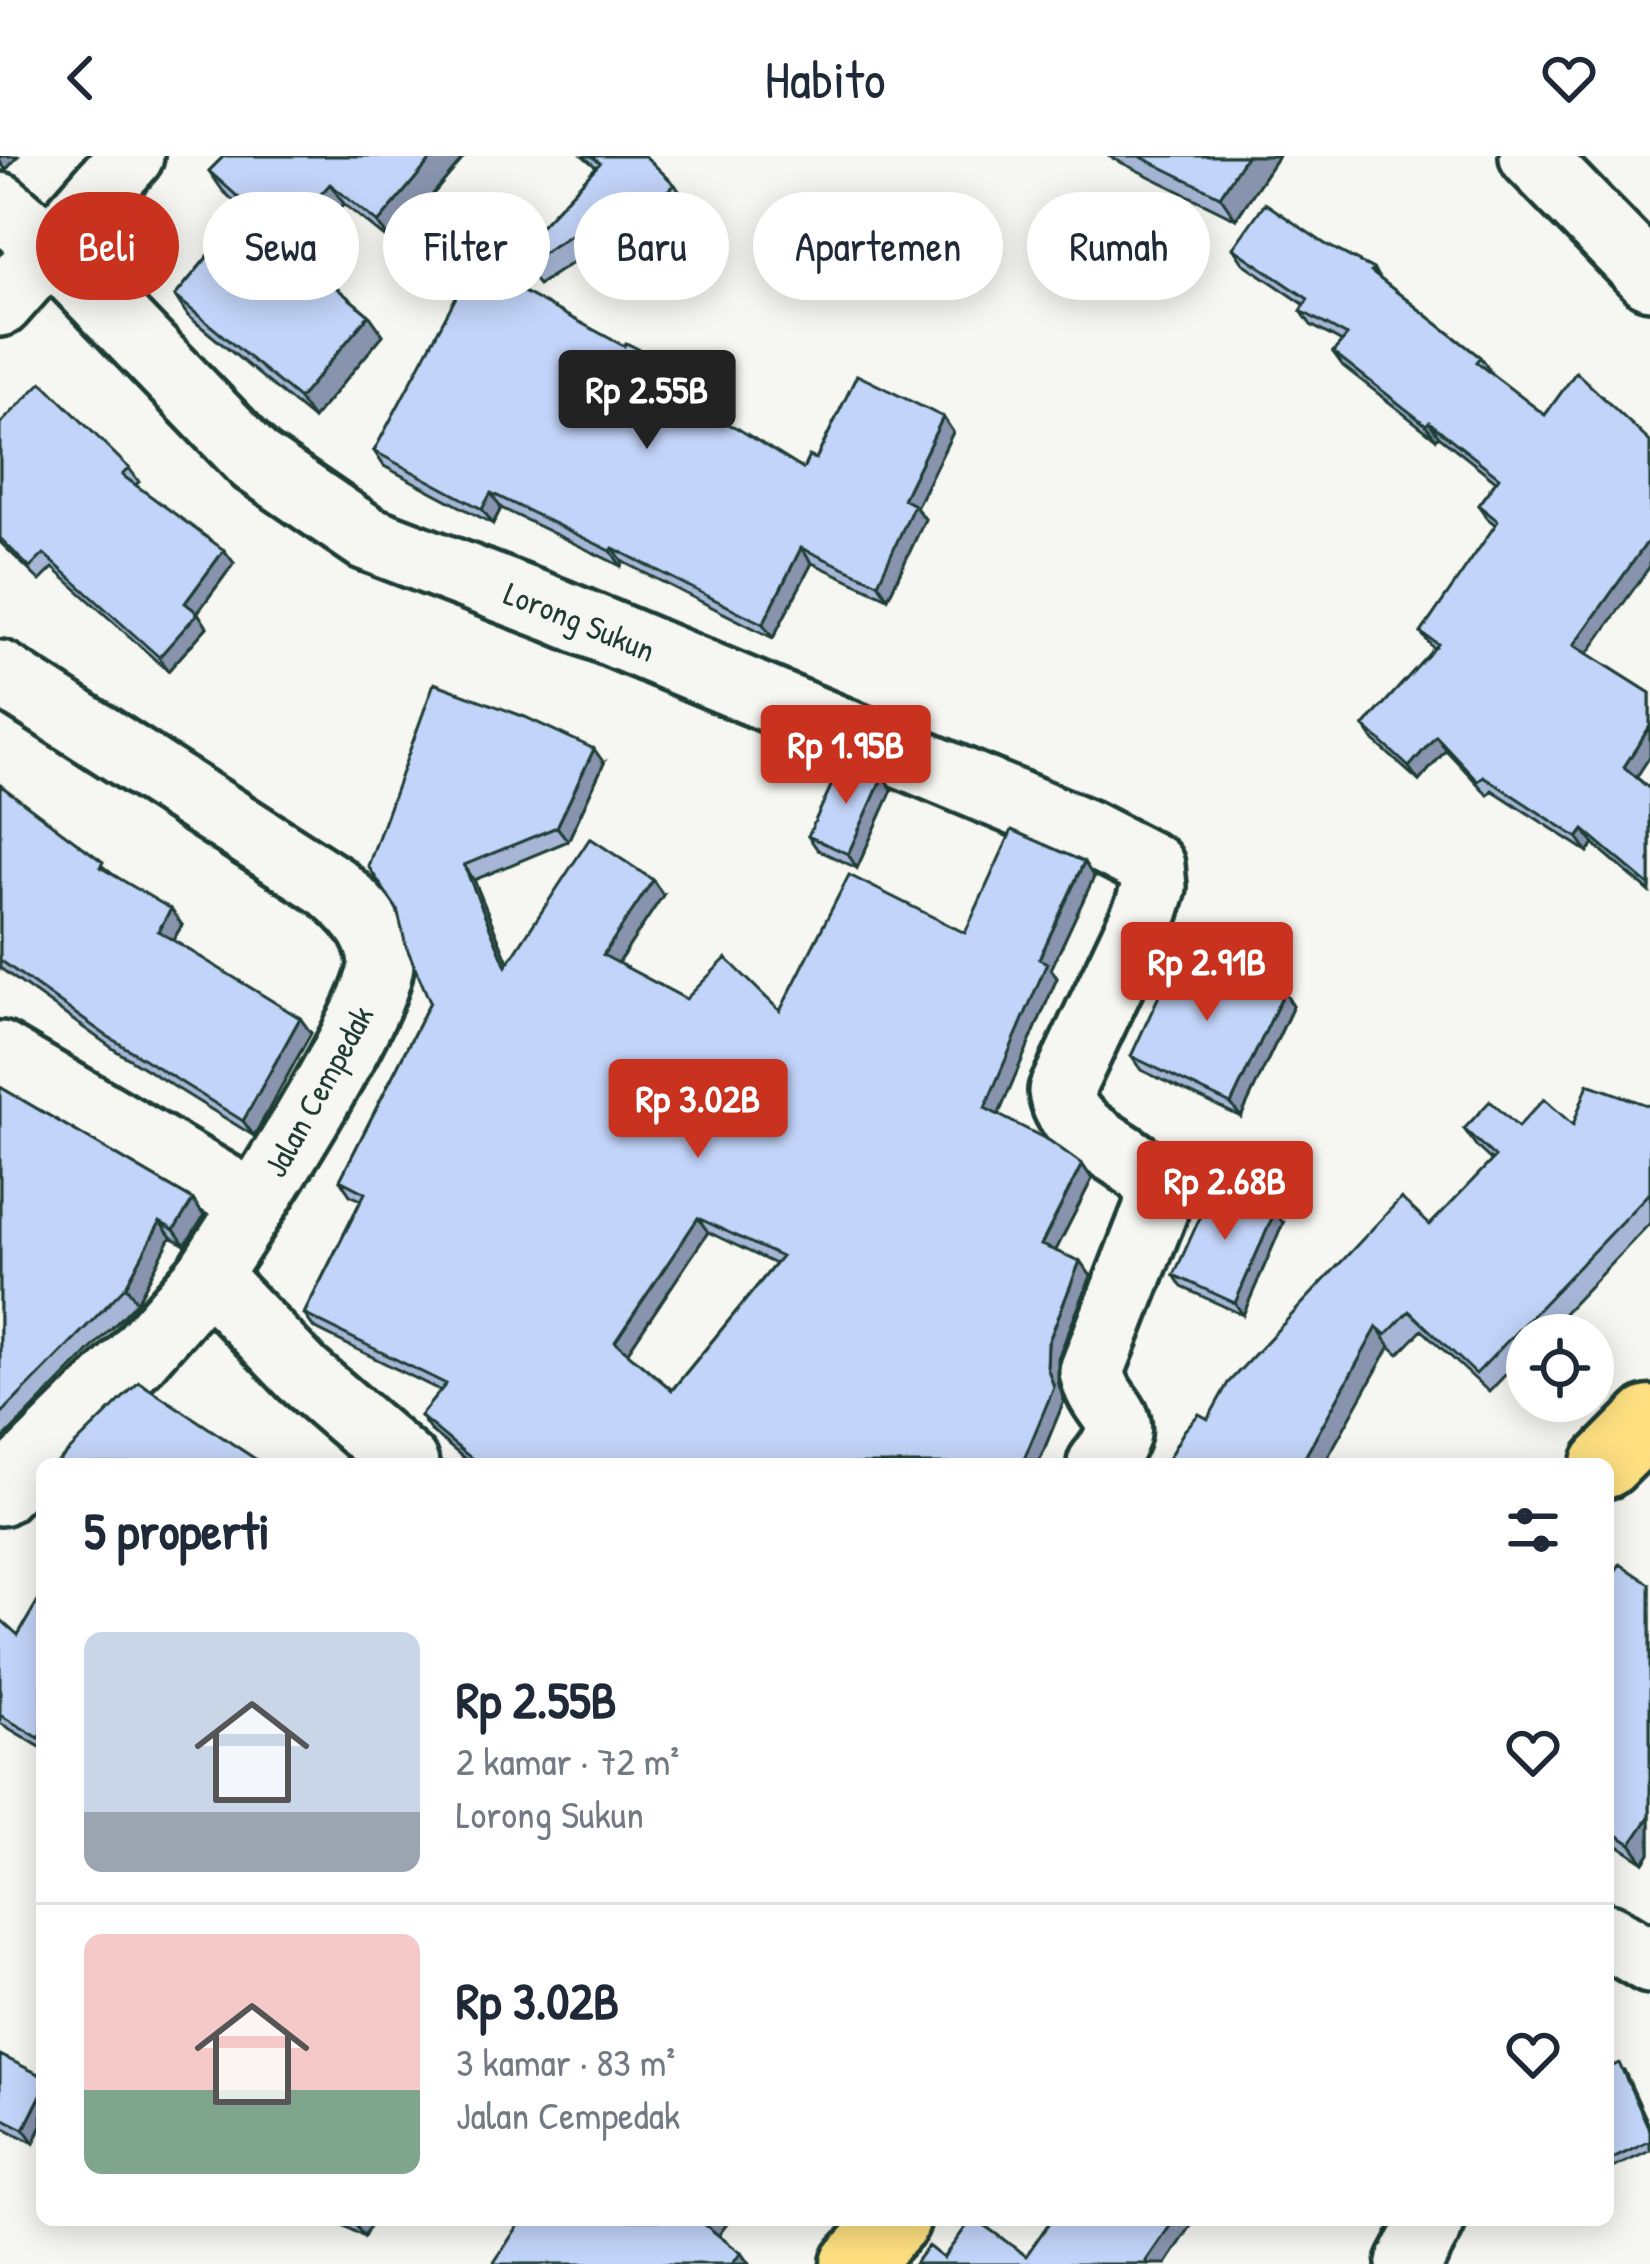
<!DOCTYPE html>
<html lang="id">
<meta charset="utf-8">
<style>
body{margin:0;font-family:"Patrick Hand",sans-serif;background:#f6f6f7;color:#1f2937;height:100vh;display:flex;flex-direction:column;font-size:45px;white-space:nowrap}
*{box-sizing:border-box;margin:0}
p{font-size:39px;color:#747a83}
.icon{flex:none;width:66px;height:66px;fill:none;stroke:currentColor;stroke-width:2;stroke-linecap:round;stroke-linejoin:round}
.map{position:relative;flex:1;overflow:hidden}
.details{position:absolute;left:36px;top:1302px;width:1578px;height:768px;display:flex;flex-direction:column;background:#fff;border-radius:18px;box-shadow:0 6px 30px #0003}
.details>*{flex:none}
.hud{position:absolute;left:36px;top:36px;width:1578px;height:108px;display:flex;gap:24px}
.controls{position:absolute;left:1506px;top:1158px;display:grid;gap:24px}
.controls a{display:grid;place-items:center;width:108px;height:108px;border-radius:50%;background:#fff;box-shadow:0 6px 30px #0003;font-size:60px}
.price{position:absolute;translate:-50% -102px;padding:0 27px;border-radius:12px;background:#c8321e;color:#fff;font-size:39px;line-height:78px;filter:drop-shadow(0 3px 6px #0008)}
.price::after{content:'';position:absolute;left:50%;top:72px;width:36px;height:27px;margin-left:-18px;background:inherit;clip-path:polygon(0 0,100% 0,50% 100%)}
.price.on{background:#222;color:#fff}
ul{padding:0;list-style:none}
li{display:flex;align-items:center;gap:36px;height:300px;padding:0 48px}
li+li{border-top:3px solid #e0e1e3}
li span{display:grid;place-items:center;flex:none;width:336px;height:240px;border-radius:18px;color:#555}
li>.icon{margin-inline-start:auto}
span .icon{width:144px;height:144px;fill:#fffc;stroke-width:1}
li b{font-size:51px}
h2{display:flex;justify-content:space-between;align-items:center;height:144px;padding:0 48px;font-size:51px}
.tag{padding:0 42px;border-radius:54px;background:#fff;box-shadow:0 6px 30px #0003;font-size:42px;line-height:108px}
.tag.on{background:#c8321e;color:#fff}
header{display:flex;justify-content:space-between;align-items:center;height:156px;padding:0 48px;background:#fff;font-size:54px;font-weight:600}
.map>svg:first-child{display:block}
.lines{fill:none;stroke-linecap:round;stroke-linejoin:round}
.minor-casing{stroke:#1f3d34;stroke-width:72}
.major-casing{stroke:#1f3d34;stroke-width:75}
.minor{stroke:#f6f6f2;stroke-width:63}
.major{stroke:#fddf80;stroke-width:66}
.wall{fill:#a7b6d6;stroke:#1f3d34;stroke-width:3;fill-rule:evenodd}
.shaded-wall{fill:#8894ae;stroke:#1f3d34;stroke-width:3}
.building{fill:#c2d4f9;stroke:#1f3d34;stroke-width:3;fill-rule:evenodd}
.labels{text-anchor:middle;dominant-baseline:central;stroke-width:10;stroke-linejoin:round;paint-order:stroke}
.street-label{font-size:33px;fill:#1f3d34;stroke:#f6f6f2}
</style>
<header><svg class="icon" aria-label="back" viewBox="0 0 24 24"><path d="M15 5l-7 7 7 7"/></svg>Habito<svg class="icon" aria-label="heart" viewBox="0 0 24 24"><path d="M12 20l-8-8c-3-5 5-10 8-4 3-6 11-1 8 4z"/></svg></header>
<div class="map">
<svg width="1650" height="2108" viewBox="0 0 1650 2108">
<rect width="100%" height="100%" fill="#f6f6f2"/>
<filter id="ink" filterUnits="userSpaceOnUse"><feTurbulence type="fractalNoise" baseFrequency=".00833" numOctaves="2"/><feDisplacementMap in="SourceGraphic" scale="24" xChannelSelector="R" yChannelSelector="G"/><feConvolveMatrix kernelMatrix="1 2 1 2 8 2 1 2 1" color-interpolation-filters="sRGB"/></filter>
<g filter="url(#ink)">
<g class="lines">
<g class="minor-casing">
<g id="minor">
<path d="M1532 0 1650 121"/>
<path id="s1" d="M0 49 49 91 256 306 367 382 552 453 1086 676 1152 710 1154 731 1147 753 1061 935C1067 987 1141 992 1158 1038L1155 1055 1092 1215C1101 1262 1142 1257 1100 1308"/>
<path d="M0 148 131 0"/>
<path d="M0 517 332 731C356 752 378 773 381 806 384 850 240 1071 208 1120L303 1219 406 1308"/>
<path d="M0 898 254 1048"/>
<path d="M0 1337 135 1203 208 1120"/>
<path d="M1608 1780 1650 1805"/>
<path d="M1409 2108 1433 2064"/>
</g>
</g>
<g class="major-casing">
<path id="major" d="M1606 1308 1650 1264
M855 2108 896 2064"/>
</g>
<use href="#minor" class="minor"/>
<use href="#major" class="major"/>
</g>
<path class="wall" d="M224 0H465L392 87 344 48 297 99 369 159 383 179 313 263 188 160 175 140 245 55 223 35 209 15Z
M583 0H645L675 29 689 49 626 95 612 81 538 129 514 98 596 11Z
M1108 0H1278L1236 63Z
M1325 88 1373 113 1379 122 1480 201 1490 215 1587 497 1650 537V600L1636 621 1650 633V736L1594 688 1588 696 1492 634 1488 639 1446 594 1419 625 1374 585 1364 570 1434 493 1421 477 1496 369 1488 363 1478 349 1496 325 1439 280 1436 283 1343 210 1333 196 1342 186 1311 169 1301 155 1305 149 1243 107 1233 92Z
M624 190 696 222 707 237 698 254 803 313 816 303 943 261 953 276 916 352 925 363 888 442 812 407 773 482 623 406 621 410 501 352 493 368 384 310 374 295Z
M0 268 129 312 139 326 135 329 234 407 197 457 207 471 168 515 53 412 40 425 0 386Z
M604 607 568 685 474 724 508 806 663 739 618 807 686 843 780 855 1094 721 1051 813 1057 822 998 959 1082 1008 1092 1023 1055 1095 1091 1120 1058 1202V1225L1064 1245 1038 1308H471L430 1274 420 1260 441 1235 314 1172 304 1158 361 1044 350 1039 340 1024 430 846 397 753ZM708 1076 775 1108 672 1234 627 1197Z
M883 620 892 634 857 712 818 694 808 680Z
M0 629 111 717 182 769 173 784 311 877 254 980 115 894 0 812Z
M1284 836 1293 850 1241 961 1141 914 1131 900Z
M0 931 193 1044 204 1060 185 1089 171 1081 137 1146 0 1286Z
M1650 950V1067L1543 1179H1527V1196L1489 1236 1422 1174 1399 1198 1390 1190 1208 1263 1430 1069 1492 1005 1477 991 1464 973 1573 969Z
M1283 1067 1243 1159 1182 1131 1174 1119Z
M1608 1426 1650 1428V1697L1644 1706 1608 1683Z
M42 1438V1592L0 1567V1463L18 1479Z
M0 1899 42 1920V1970L34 1987 0 1970Z
M1608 1900 1613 1910 1624 1914 1650 1971V1995L1608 2014Z
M334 2064H373L364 2081Z"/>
<path class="shaded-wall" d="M0 0H18L6 14 0 6Z
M434 0H465L392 87 378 67Z
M1246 0H1278L1236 63 1220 40Z
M330 28 344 48 293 104 279 84Z
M369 159 383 179 313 263 299 243Z
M696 222 707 237 694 262 684 248Z
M943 261 953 276 916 352 925 363 888 442 878 427 903 343Z
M1429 266 1439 280 1436 283 1426 269Z
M491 337 501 352 493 368 482 353Z
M1650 382V410L1584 503 1574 489Z
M613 392 623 406 621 410 611 395Z
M801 392 812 407 773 482 763 468Z
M224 394 234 407 195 460 185 447Z
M198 457 207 471 168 515 159 501Z
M1650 570V600L1634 625 1624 611Z
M1436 580 1446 594 1419 625 1409 611Z
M594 593 604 607 568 685 557 671Z
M883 620 892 634 857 712 848 698Z
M1584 674 1594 688 1588 696 1578 682Z
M1084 706 1094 721 1051 813 1057 822 995 967 985 952 1039 803Z
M464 709 474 724 516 825 506 810Z
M653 724 663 739 613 814 603 799Z
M171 753 182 769 169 791 158 775Z
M1284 836 1293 850 1241 961 1231 948Z
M300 862 311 877 254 980 243 965Z
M1082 1008 1092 1023 1051 1104 1041 1089Z
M193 1044 204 1060 185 1089 174 1074Z
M1275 1055 1283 1067 1243 1159 1235 1147Z
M698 1062 708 1076 625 1200 615 1186Z
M160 1066 171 1081 137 1146 126 1130Z
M1080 1105 1091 1120 1058 1202V1225L1064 1245 1038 1308H1022L1047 1211 1048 1187Z
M1377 1171 1390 1190 1324 1308H1301Z
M1650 1660V1697L1644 1706 1631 1688Z
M42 1937V1970L34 1987 24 1973Z
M352 2064H373L364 2081Z
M706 2064H730L715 2084 704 2068Z
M1174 2064H1195L1166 2108H1148L1146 2105Z
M741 2097 749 2108H732Z"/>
<path class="building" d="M224 0H434L378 67 330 28 279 84 369 159 299 243 175 140 249 51 209 15Z
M592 0H645L675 29 612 75 598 61 524 109 514 98 600 7Z
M1139 0H1246L1220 40Z
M1265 47 1325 88 1373 113 1371 116 1480 201 1476 206 1545 259 1576 216 1650 286V382L1574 489 1650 537V570L1624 611 1650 633V730L1584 674 1578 682 1483 620 1478 625 1436 580 1409 611 1364 570 1438 488 1421 477 1498 365 1478 349 1499 321 1429 266 1426 269 1333 196 1347 180 1301 155 1308 143 1233 92Z
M473 109 624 190 626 187 696 222 684 248 737 272 803 313 809 300 816 303 857 219 943 261 903 343 914 349 878 427 801 392 763 468 613 392 611 395 491 337 482 353 374 295Z
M42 226 129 312 122 319 224 394 185 447 198 457 159 501 44 398 30 412 0 382V268Z
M434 527 525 561 594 593 557 671 464 709 506 810 590 682 653 724 603 799 686 843 726 802 780 855 849 719 965 777 1012 674 1084 706 1039 803 1047 807 985 952 1050 985 1082 1008 1041 1089 1080 1105 1048 1187 1047 1211 1054 1231 1022 1308H478L420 1260 446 1228 304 1158 365 1037 340 1024 430 846 406 790 397 753 368 710ZM698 1062 781 1101 672 1234 615 1186Z
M843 604 883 620 848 698 808 680Z
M0 629 103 706 100 711 171 753 158 775 300 862 243 965 104 878 0 804Z
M1183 788 1284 836 1231 948 1131 900Z
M1588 928 1650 950V1038H1648L1476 1218 1409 1155 1386 1179 1377 1171 1301 1308H1165L1184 1275 1199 1258 1208 1263 1228 1227 1401 1042 1430 1069 1495 1001 1464 973 1490 945 1518 971 1544 943 1573 969Z
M0 931 193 1044 174 1074 160 1066 126 1130 0 1259Z
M1215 1028 1275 1055 1235 1147 1174 1119Z
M139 1226 263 1308H56Z
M1620 1408 1650 1428V1660L1631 1688 1608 1673V1426Z
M42 1438V1578L39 1582 0 1559V1463L18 1479Z
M0 1899 42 1920V1937L24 1973 0 1961Z
M1608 1904 1611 1911 1619 1907 1650 1975V1985L1608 2005Z
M522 2064H706L704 2068 741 2097 732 2108H493Z
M971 2064H977L1026 2100 1051 2064H1174L1146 2105 1149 2108H914L928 2090 943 2102Z"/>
</g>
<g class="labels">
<g class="street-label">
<text stroke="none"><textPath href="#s1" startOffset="726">Lorong Sukun</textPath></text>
<text transform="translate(318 935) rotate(-61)">Jalan Cempedak</text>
</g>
</g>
</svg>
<div class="controls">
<a><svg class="icon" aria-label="locate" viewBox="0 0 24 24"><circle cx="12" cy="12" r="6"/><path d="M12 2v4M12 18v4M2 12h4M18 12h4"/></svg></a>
</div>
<b class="price on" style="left:647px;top:296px">Rp 2.55B</b>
<b class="price" style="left:846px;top:651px">Rp 1.95B</b>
<b class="price" style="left:1207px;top:868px">Rp 2.91B</b>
<b class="price" style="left:698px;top:1005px">Rp 3.02B</b>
<b class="price" style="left:1225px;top:1087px">Rp 2.68B</b>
<div class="hud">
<a class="tag on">Beli</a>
<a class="tag">Sewa</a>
<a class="tag">Filter</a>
<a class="tag">Baru</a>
<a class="tag">Apartemen</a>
<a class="tag">Rumah</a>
</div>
<section class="details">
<h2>5 properti<svg class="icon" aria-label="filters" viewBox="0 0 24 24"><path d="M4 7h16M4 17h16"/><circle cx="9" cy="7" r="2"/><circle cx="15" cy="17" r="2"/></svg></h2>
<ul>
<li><span style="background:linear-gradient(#c9d6e8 75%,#9aa5b1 0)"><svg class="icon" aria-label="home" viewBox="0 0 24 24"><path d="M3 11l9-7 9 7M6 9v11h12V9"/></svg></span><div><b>Rp 2.55B</b><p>2 kamar · 72 m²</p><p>Lorong Sukun</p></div><svg class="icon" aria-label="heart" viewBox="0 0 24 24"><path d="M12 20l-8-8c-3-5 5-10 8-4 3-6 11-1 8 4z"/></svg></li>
<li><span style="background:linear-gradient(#f6c9c9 65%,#7fa58c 0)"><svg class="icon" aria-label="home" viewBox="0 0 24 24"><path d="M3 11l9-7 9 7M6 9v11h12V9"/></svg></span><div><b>Rp 3.02B</b><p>3 kamar · 83 m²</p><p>Jalan Cempedak</p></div><svg class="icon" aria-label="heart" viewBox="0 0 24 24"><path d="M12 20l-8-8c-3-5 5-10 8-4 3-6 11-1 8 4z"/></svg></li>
</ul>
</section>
</div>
